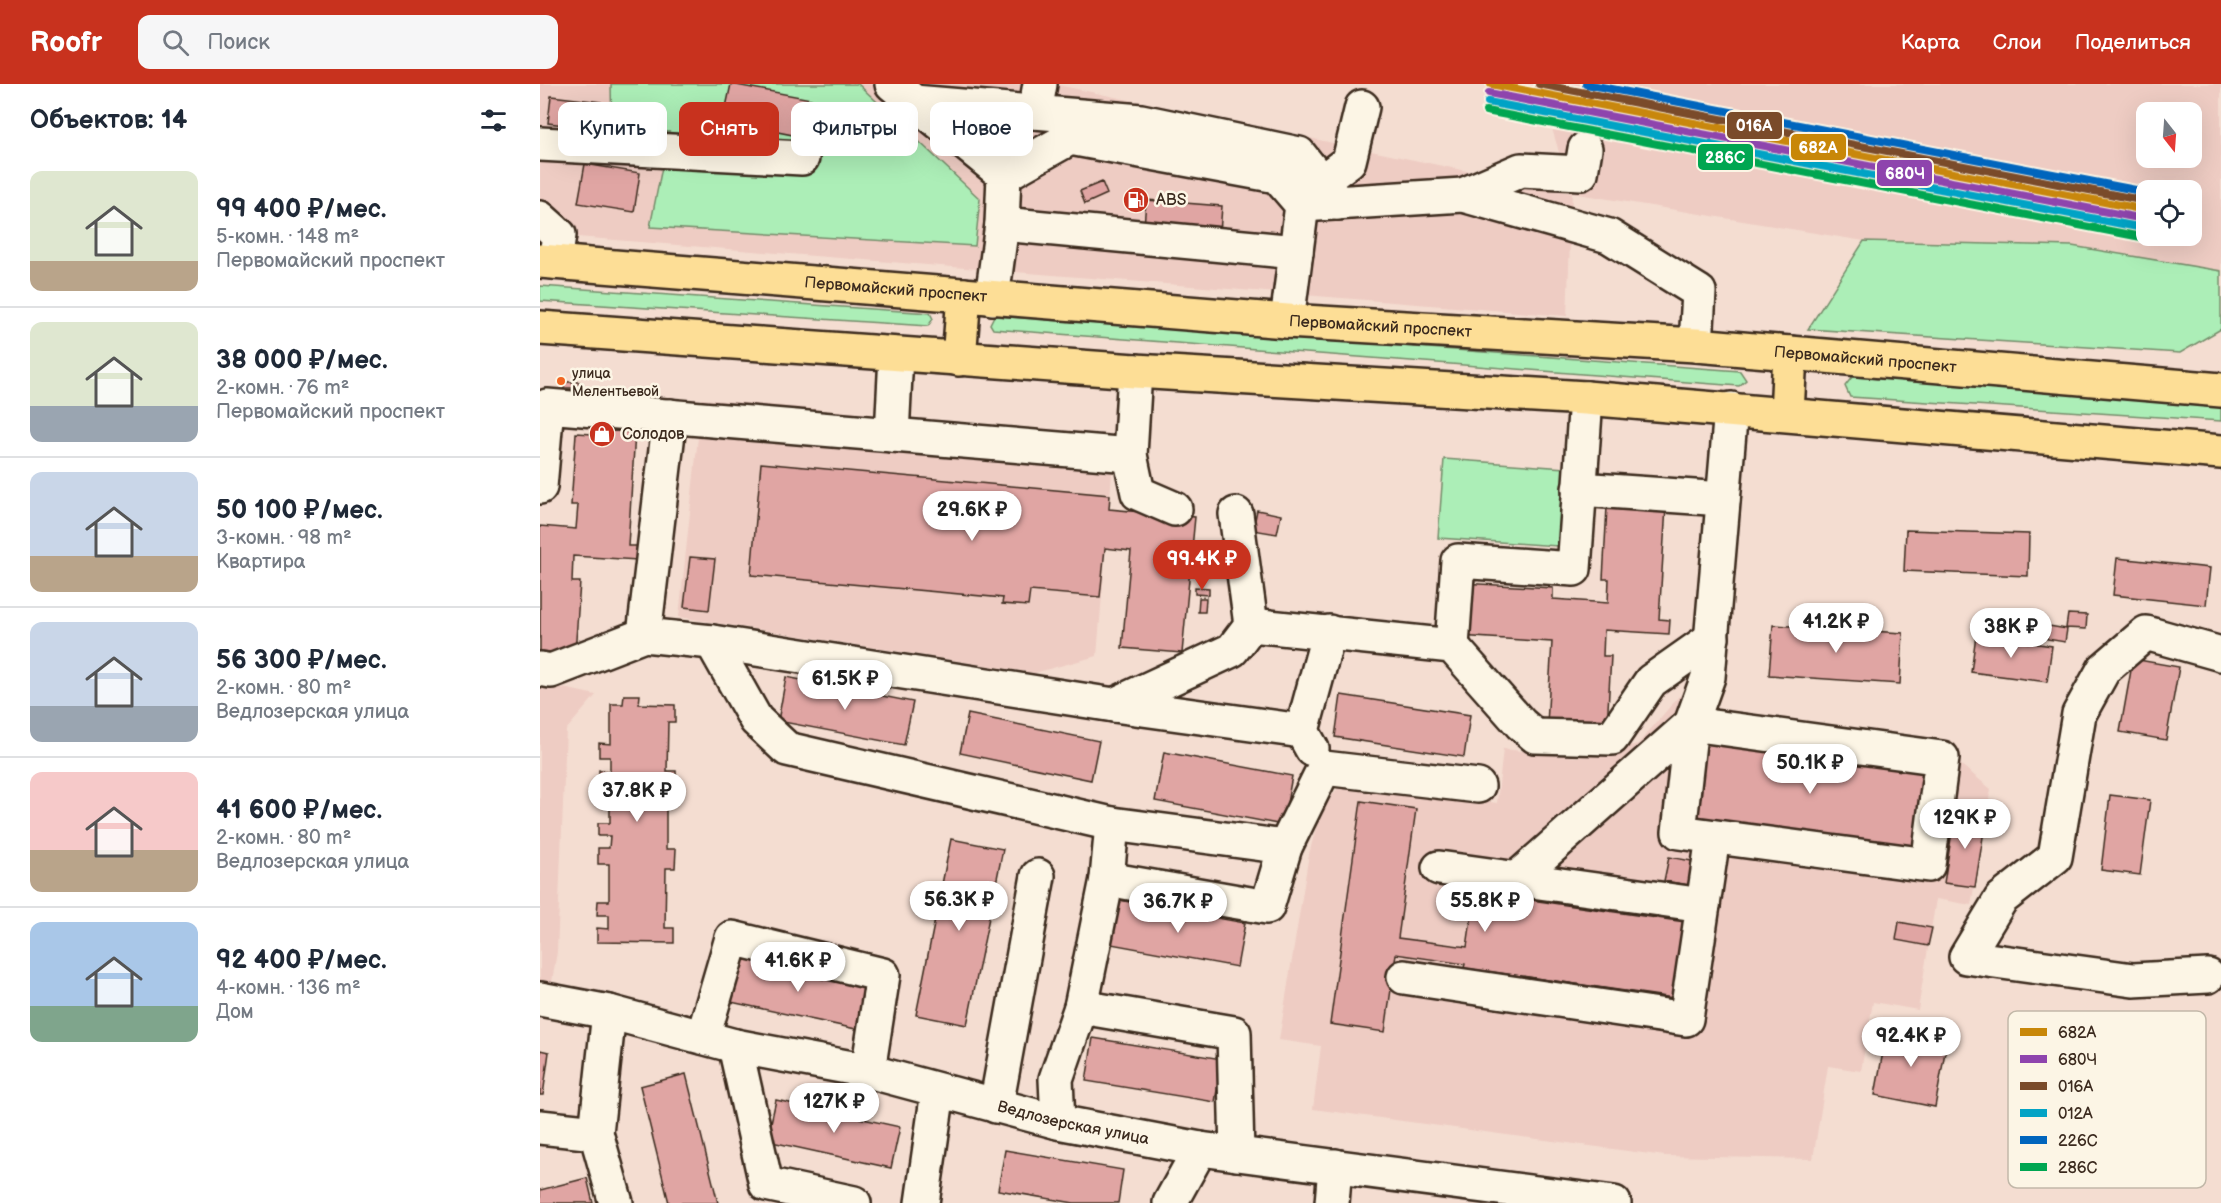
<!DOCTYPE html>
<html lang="ru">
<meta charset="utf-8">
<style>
body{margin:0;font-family:"Balsamiq Sans",sans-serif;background:#f6f6f7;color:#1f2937;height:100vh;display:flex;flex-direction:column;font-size:22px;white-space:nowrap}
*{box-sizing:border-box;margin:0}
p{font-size:20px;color:#747a83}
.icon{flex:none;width:33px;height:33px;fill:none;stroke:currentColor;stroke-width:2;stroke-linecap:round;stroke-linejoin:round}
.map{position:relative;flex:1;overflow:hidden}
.details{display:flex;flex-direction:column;background:#fff;width:540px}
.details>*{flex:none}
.banner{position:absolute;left:18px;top:18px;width:570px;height:54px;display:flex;gap:12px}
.needle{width:39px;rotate:163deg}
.buttons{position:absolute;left:1596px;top:18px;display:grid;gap:12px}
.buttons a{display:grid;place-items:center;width:66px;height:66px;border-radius:12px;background:#fff;box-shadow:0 6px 24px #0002;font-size:30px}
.price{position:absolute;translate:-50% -51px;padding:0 14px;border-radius:21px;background:#fff;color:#222;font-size:20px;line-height:39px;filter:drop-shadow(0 2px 3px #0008)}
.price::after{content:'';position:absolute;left:50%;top:36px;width:18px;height:14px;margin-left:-9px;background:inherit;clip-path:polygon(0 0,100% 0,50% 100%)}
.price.on{background:#c8321e;color:#fff}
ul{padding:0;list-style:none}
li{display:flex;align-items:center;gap:18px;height:150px;padding:0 30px}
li+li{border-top:2px solid #e0e1e3}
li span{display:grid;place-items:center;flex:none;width:168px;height:120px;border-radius:12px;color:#555}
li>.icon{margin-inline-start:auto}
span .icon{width:72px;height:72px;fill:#fffc;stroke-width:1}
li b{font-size:26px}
h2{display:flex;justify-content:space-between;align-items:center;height:72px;padding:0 30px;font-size:26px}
.tag{padding:0 21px;border-radius:12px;background:#fff;box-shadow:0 6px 24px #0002;font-size:21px;line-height:54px}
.tag.on{background:#c8321e;color:#fff}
header{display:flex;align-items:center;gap:36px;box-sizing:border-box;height:84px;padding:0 30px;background:#c8321e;color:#fff}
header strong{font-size:28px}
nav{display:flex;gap:33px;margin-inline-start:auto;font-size:21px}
.search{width:420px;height:54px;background:#f6f6f7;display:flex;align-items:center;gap:15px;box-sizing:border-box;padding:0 21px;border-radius:12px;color:#747a83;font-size:22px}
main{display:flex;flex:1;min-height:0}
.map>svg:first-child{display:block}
.built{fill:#eeccc3;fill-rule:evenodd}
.green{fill:#aceeb7;stroke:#748c6a;stroke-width:1.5}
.building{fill:#e0a5a3;stroke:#3b2a1e;stroke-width:1.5}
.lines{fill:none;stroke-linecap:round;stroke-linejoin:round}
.minor-casing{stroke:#3b2a1e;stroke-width:38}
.major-casing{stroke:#3b2a1e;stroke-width:38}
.minor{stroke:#fcf5e5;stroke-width:33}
.major{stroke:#fdde96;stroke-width:33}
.rail-1-casing{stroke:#fcf5e5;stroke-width:12}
.rail-2-casing{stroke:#fcf5e5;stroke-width:12}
.rail-3-casing{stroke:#fcf5e5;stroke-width:12}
.rail-4-casing{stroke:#fcf5e5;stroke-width:12}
.rail-5-casing{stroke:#fcf5e5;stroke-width:12}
.rail-6-casing{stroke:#fcf5e5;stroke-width:12}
.rail-1{stroke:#c88708;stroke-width:8}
.rail-2{stroke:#8e44ad;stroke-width:8}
.rail-3{stroke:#7a4b2a;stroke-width:8}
.rail-4{stroke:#03a3c5;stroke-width:8}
.rail-5{stroke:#0065bd;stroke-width:8}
.rail-6{stroke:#00a651;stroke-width:8}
.bus-dot{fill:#f26522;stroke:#fcf5e5;stroke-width:2}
.labels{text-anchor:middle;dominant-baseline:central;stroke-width:5;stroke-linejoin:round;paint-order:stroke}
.bus-label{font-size:14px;fill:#3b2a1e;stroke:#fcf5e5;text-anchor:start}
.poi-label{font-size:16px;fill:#3b2a1e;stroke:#fcf5e5;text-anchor:start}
.street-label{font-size:16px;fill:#3b2a1e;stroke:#fcf5e5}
.key{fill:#fcf5e5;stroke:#c2b8a9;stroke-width:1.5}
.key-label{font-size:16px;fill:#3b2a1e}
.line-badge{stroke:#fcf5e5;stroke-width:2}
.badge-label{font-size:16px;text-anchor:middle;font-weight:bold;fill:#fff}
</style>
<header>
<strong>Roofr</strong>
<div class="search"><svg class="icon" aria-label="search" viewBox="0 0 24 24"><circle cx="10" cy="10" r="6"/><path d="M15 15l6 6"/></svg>Поиск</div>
<nav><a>Карта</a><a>Слои</a><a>Поделиться</a></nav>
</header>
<main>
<section class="details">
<h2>Объектов: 14<svg class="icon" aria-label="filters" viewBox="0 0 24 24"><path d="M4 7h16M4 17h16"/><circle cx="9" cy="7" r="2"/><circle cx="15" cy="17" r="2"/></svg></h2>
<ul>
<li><span style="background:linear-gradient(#dfe7d0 75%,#b9a48a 0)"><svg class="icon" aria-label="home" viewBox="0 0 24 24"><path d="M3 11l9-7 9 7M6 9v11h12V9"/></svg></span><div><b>99 400 ₽/мес.</b><p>5-комн. · 148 m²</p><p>Первомайский проспект</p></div></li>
<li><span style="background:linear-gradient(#dfe7d0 70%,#9aa5b1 0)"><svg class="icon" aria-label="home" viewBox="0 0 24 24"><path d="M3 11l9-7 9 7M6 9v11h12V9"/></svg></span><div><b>38 000 ₽/мес.</b><p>2-комн. · 76 m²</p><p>Первомайский проспект</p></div></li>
<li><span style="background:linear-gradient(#c9d6e8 70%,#b9a48a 0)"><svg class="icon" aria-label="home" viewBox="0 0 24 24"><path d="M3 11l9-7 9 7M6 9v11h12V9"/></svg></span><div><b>50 100 ₽/мес.</b><p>3-комн. · 98 m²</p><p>Квартира</p></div></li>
<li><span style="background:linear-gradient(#c9d6e8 70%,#9aa5b1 0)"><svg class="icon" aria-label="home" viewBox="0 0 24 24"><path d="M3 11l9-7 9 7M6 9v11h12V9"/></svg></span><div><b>56 300 ₽/мес.</b><p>2-комн. · 80 m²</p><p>Ведлозерская улица</p></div></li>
<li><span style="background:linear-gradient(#f6c9c9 65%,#b9a48a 0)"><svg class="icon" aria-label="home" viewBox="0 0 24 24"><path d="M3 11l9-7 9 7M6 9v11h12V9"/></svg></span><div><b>41 600 ₽/мес.</b><p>2-комн. · 80 m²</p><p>Ведлозерская улица</p></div></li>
<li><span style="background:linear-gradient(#a9c7e8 70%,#7fa58c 0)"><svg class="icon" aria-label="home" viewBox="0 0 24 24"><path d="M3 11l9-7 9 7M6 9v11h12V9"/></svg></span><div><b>92 400 ₽/мес.</b><p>4-комн. · 136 m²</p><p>Дом</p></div></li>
</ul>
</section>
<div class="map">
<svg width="1681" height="1119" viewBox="0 0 1681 1119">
<rect width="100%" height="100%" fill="#f4ddd1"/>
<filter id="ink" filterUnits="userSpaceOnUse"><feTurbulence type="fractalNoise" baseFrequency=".0167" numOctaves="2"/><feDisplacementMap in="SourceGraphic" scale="12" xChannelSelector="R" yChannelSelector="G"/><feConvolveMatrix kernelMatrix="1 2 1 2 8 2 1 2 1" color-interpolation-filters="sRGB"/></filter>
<g filter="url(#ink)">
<path class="built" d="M0 0H513L1031 109 999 0H1681V187L1532 162 1324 157 1032 109 1027 232 0 150ZM1606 28H1652V74H1606ZM1606 106H1652V152H1606Z
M162 315 575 352 557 572 494 589 139 533Z
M0 599 56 611 26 646 17 868 10 909 0 907Z
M1139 612 1172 614 1171 627 1349 649 1404 667 1451 705 1431 821 1396 815 1378 926 1333 918 1321 987 1288 982 1273 1075 1125 1072 773 1025 781 962 739 956 769 770 781 725 803 698 957 719 963 665 1038 673 1098 660Z"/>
<path class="green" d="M71 0H318L440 115 435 162 110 143 129 48 72 51Z
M1324 157 1532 162 1681 187V245L1640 269 1268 245Z
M0 202 390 229 393 235 388 242 0 217Z
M454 232 1200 287 1206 296 1199 302 453 245 450 240Z
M1312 293 1681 318V337L1310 313 1305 302Z
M904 375 1025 384 1018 462 898 454Z"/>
<path class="building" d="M191 0 271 15 263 53 183 37Z
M11 12 61 18 58 45 8 39Z
M340 29 379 40 373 64 333 53Z
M45 80 100 89 94 128 38 119Z
M562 98 567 110 545 120 540 107Z
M606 116 682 122 680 149 604 143Z
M24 298H39L38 304H24Z
M71 347 95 348 88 462H99L98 476 33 472 32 498H40L35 570 0 567V442L36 445 38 421H31L36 349 71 351Z
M221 379 570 411 569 425 655 433 642 569 582 564 591 467 565 464 560 513 490 507 488 522 462 520 463 514 211 491Z
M1067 423H1126L1119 535 1130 536 1129 550 1064 546 1063 572H1071L1067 643 1007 640 1012 558 919 552 922 499 1013 504V515L1068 519 1069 495H1063Z
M717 426 741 431 737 450 713 446Z
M1366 446 1489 450 1488 492 1364 487Z
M150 473 175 475 169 526 144 523Z
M1577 474 1670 484 1666 521 1573 511Z
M655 503 669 504V511L655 510Z
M659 514H666L665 528H658Z
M1528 530 1547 531 1546 545 1526 544Z
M1233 541 1363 549 1360 600 1229 591Z
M1509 542 1527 545 1525 558 1507 555Z
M1436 551 1512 562 1507 598 1431 588Z
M1593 575 1639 583 1626 656 1580 648Z
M246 593 373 618 364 661 238 637Z
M84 611H100L99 620 135 621V638H128L127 687H136V718H126V765H136L135 784H126L125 844H134V859L57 858V844L69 845V831H57L58 817H69V780H58V764H69L70 752H58V739H70V701L59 700V686L70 687V673H59V659L71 660V620H83Z
M801 611 930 631 924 673 795 653Z
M428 630 559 657 551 696 420 669Z
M1159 653 1392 685 1380 769 1148 738Z
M624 668 752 692 743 741 615 717Z
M1570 711 1610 716 1600 791 1561 786Z
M821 717 876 725 858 854 927 863 935 808 1145 838 1134 914 924 884 925 880 856 870 845 948 790 940Z
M1415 729 1446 734 1435 803 1404 799Z
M411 755 463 765 427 941 376 931Z
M1129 773 1152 777 1148 801 1124 797Z
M579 816 705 839 697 883 571 860Z
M1359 838 1392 844 1388 862 1356 856Z
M200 873 326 900 316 945 191 918Z
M1347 946 1407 957 1395 1023 1335 1011Z
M553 954 682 975 675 1018 546 997Z
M0 966 9 968 3 1011H0Z
M146 990 178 1119H129L100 1002Z
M236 1016 360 1043 351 1084 227 1057Z
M465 1066 583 1086 578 1119H534L458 1106Z
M47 1094 53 1119H0V1106Z"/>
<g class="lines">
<g class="minor-casing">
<g id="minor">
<path d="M352 0 464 91 462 140 452 214"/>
<path d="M374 18 601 37 759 70 798 119"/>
<path d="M495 28 500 0"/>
<path d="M0 60 262 74"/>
<path d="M464 91 530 54 737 92 762 121 747 237"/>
<path d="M781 98 809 77 822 23"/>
<path d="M923 111 981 86 1041 89 1045 65"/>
<path d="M762 121 923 111 1069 152 1159 208 1156 261"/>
<path d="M0 134 19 151 15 178"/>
<path d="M462 140 756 168"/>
<path d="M595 287 590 371 598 409 635 425"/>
<path d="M352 351 356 271"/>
<path d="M0 403 7 322 590 371"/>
<path d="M1039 405 1183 415"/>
<path d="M711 541 912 562 981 640 995 652 1072 654 1111 597 1172 554"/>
<path d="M104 551 130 332"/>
<path d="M172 558 216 636 247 665 572 740 745 763"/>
<path d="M912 562 918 477 1034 485 1046 314"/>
<path d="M0 585 11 587 104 551 172 558 574 621 762 647"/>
<path d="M574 621 692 566 711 541 696 430"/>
<path d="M772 665 762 647 789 548"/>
<path d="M784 684 938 702"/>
<path d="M899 784 1163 821 1173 753"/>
<path d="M567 795 727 823 745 763 784 684"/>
<path d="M976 795 1151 640 1402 674 1388 781 1139 748 1151 640 1168 593 1191 325"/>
<path d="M1668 892 1593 896 1426 873 1461 815 1515 773 1539 630 1564 585 1606 549 1681 570"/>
<path d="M864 893 1146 935 1163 821"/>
<path id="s1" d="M0 915 69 928 195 962 328 987 518 1038 660 1065 1074 1119"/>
<path d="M541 923 694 949 697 1070"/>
<path d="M69 928 56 1049 76 1119"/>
<path d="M163 953 192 854 343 891 328 987"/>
<path d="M195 962 226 1100 314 1119"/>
<path d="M1516 970 1504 1046 1643 1077"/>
<path d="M456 1022 498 792"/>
<path d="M518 1038 516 995 541 923 567 795 572 740"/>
<path d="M0 1043 56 1049"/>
<path d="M382 1119 398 1007"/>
<path d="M630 1119 660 1065"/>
<path d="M792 1119 795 1082"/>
</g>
</g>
<g class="major-casing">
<g id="major">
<path id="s2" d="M0 177 747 237 1156 261 1681 306"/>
<path d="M0 244 595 287 1046 314 1681 368"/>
<path d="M419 275 424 211"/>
<path d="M1247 330 1250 269"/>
</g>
</g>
<use href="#minor" class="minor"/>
<use href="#major" class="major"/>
<g class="rail-1-casing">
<path id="rail-1" d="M951 0 1606 126"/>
</g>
<g class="rail-2-casing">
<path id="rail-2" d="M949 9 1604 135"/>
</g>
<g class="rail-3-casing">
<path id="rail-3" d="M999 0 1606 117"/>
</g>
<g class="rail-4-casing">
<path id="rail-4" d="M948 18 1603 144"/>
</g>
<g class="rail-5-casing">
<path id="rail-5" d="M1046 0 1606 108"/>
</g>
<g class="rail-6-casing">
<path id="rail-6" d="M946 27 1601 153"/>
</g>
<use href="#rail-1" class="rail-1"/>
<use href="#rail-2" class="rail-2"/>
<use href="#rail-3" class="rail-3"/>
<use href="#rail-4" class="rail-4"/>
<use href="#rail-5" class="rail-5"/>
<use href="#rail-6" class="rail-6"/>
</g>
</g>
<defs>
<g id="fuel-disc" transform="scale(1.35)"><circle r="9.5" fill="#c8321e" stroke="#fcf5e5"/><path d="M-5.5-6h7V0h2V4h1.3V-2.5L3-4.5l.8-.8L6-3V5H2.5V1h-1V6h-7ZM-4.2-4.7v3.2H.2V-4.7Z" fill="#fff"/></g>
<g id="shop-disc" transform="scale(1.35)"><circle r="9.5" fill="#c8321e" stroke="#fcf5e5"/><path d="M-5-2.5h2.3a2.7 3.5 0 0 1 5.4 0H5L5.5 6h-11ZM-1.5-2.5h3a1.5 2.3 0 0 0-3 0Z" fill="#fff"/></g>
</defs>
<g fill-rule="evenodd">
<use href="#fuel-disc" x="596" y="116"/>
<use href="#shop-disc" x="62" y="350"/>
</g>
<circle class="bus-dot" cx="21" cy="297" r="5"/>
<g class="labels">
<g class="bus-label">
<text x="32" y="289">улица<tspan x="32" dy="18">Мелентьевой</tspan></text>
</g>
<g class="poi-label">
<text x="616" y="116">ABS</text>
<text x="82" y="350">Солодов</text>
</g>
<g class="street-label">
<text stroke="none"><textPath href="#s2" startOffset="357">Первомайский проспект</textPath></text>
<text stroke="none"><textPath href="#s2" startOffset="843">Первомайский проспект</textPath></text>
<text stroke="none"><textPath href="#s2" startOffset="1329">Первомайский проспект</textPath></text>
<text stroke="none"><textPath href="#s1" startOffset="548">Ведлозерская улица</textPath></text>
</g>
</g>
<rect x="1468" y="927" width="198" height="177" rx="9" class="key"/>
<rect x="1480" y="944" width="27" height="8" fill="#c88708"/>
<rect x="1480" y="971" width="27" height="8" fill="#8e44ad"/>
<rect x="1480" y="998" width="27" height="8" fill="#7a4b2a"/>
<rect x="1480" y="1025" width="27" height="8" fill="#03a3c5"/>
<rect x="1480" y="1052" width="27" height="8" fill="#0065bd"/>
<rect x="1480" y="1079" width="27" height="8" fill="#00a651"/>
<g class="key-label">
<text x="1518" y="954">682А</text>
<text x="1518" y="981">680Ч</text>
<text x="1518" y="1008">016А</text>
<text x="1518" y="1035">012А</text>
<text x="1518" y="1062">226С</text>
<text x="1518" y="1089">286С</text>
</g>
<g class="line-badge">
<rect x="1186" y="27" width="57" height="29" rx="6" fill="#7a4b2a"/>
<rect x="1250" y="49" width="57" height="28" rx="6" fill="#c88708"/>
<rect x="1157" y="59" width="57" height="28" rx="6" fill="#00a651"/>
<rect x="1336" y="75" width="57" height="28" rx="6" fill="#8e44ad"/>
</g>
<g class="badge-label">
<text x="1214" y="47">016А</text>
<text x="1278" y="69">682А</text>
<text x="1185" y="79">286С</text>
<text x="1365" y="95">680Ч</text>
</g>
</svg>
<div class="buttons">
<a><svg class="needle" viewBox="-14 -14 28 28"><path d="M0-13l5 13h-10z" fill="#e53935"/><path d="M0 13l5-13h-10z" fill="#747a83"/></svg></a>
<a><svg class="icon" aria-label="locate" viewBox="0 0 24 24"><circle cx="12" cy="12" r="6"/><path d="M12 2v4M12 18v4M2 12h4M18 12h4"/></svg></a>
</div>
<b class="price" style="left:432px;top:458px">29.6K ₽</b>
<b class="price on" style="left:662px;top:507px">99.4K ₽</b>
<b class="price" style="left:1296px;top:570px">41.2K ₽</b>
<b class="price" style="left:1471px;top:575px">38K ₽</b>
<b class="price" style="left:305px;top:627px">61.5K ₽</b>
<b class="price" style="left:1270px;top:711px">50.1K ₽</b>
<b class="price" style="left:97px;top:739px">37.8K ₽</b>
<b class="price" style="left:1425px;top:766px">129K ₽</b>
<b class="price" style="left:419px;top:848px">56.3K ₽</b>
<b class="price" style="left:945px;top:849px">55.8K ₽</b>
<b class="price" style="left:638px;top:850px">36.7K ₽</b>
<b class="price" style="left:258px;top:909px">41.6K ₽</b>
<b class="price" style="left:1371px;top:984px">92.4K ₽</b>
<b class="price" style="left:294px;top:1050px">127K ₽</b>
<div class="banner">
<a class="tag">Купить</a>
<a class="tag on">Снять</a>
<a class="tag">Фильтры</a>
<a class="tag">Новое</a>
</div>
</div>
</main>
